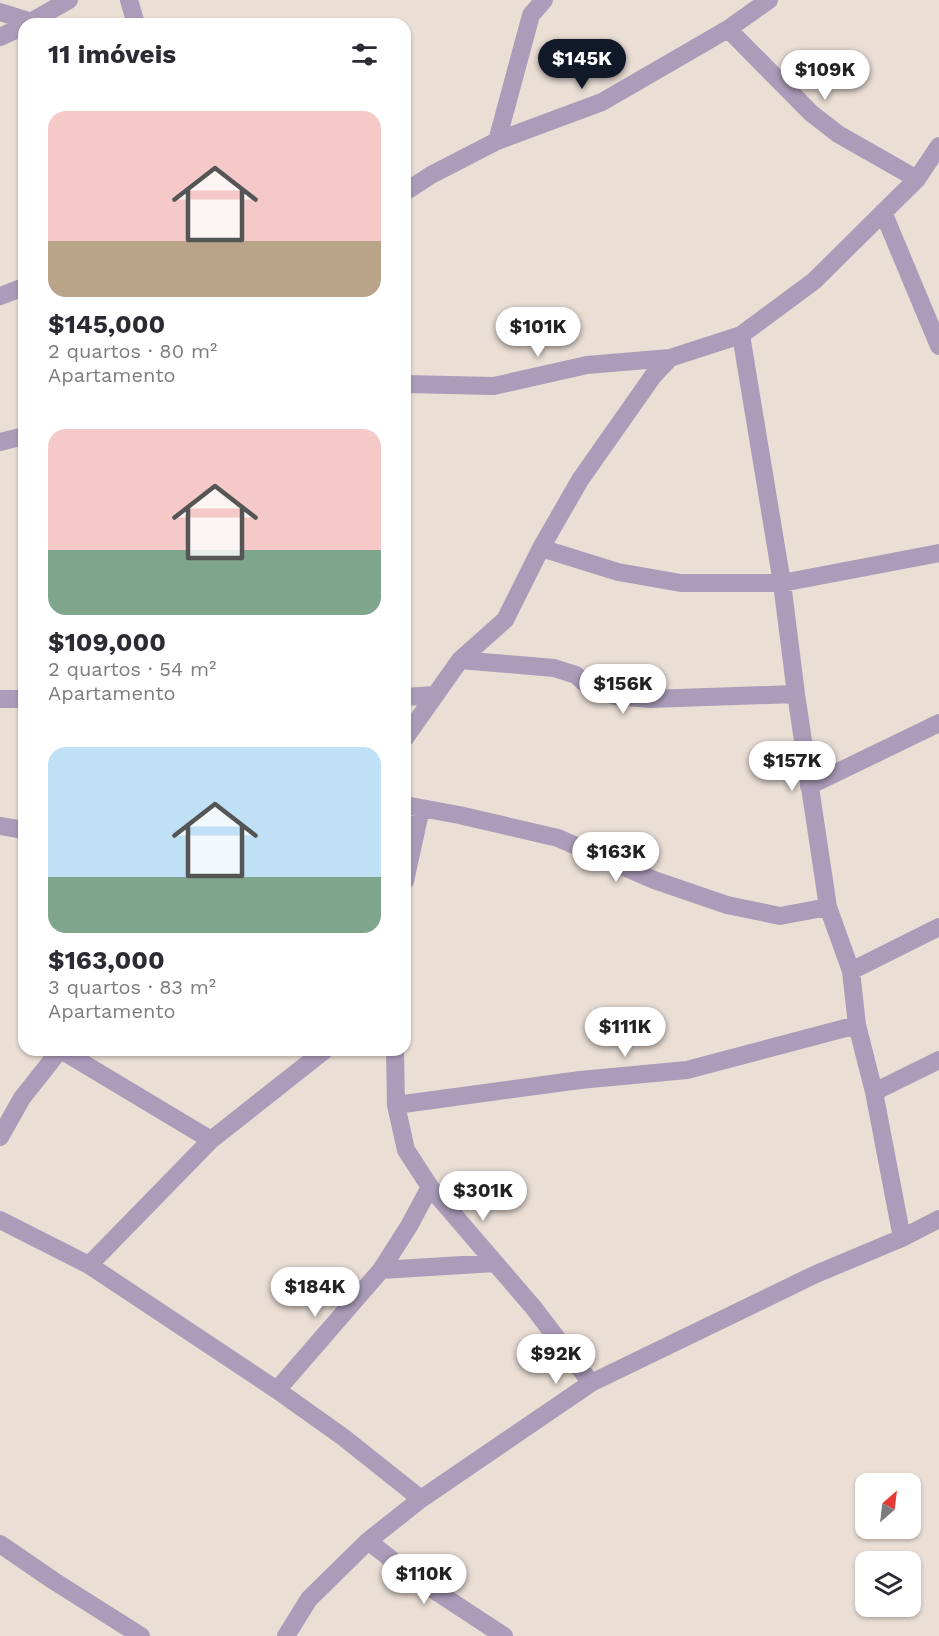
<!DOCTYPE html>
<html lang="pt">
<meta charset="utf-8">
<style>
body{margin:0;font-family:"Work Sans",sans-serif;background:#f7f7f7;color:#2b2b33;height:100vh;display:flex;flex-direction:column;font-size:22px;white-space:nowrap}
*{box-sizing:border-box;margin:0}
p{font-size:20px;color:#7c7c81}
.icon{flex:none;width:33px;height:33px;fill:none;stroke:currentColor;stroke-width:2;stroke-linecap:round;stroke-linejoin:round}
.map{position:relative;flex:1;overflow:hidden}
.panel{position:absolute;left:18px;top:18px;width:393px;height:1038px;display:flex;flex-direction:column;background:#fff;border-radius:18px;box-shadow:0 2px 4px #0004}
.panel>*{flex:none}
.needle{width:39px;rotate:28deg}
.tools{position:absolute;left:855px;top:1473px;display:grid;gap:12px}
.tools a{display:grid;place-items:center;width:66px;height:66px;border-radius:12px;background:#fff;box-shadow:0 2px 4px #0004;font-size:30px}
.price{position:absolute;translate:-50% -51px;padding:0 14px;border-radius:21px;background:#fff;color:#222;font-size:20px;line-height:39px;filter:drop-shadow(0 2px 3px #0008)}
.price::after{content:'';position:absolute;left:50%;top:36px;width:18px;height:14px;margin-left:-9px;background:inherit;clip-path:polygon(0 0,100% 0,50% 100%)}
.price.active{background:#111827;color:#fff}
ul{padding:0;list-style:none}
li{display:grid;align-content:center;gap:12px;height:318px;padding:0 30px}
li span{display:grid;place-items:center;height:186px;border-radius:18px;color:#555}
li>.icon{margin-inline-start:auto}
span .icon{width:108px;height:108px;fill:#fffc;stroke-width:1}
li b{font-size:26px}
h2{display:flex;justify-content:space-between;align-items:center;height:72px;padding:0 30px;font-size:26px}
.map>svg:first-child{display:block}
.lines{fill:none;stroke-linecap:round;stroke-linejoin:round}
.minor{stroke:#ac9cba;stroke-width:18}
</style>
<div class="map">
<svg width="939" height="1636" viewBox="0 0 939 1636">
<rect width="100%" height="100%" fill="#eaded5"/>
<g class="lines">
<path class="minor" d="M129 0 136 24
M0 12 32 22
M27 24 69 0
M728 29 811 113 838 134 917 179
M0 37 24 26
M497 141 531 15 544 0
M405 192 431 175 497 141 602 102 728 29 769 0
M883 212 939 346
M0 296 24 287
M741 335 782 583 796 694 828 907 851 971 857 1025 874 1092 902 1238
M405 384 494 386 587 365 670 358 741 335 814 281 917 179 939 146
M0 442 24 436
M541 548 618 572 681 583H782L939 553
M460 660 554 668 576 675 589 687 615 696 651 699 796 694
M405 697 434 695
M0 699H24
M405 738 460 660 505 620 541 548 580 480 653 376 670 358
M809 786 939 723
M405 805 459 815 558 838 654 880 727 905 780 916 828 907
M0 826 24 830
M405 881 421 808
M851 971 939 927
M61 1050 211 1140
M395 1050 396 1105 406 1150 430 1187 533 1307 591 1383
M874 1092 939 1060
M396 1105 580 1080 687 1070 857 1025
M0 1137 22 1098 60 1050
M0 1220 89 1265 277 1390 343 1437 421 1499
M89 1265 211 1140 325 1050
M381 1270 495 1263
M277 1390 381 1270 409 1226 430 1187
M368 1541 414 1577 504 1636
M0 1544 54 1581 141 1636
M286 1636 309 1599 368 1541 421 1499 591 1383 816 1274 902 1238 939 1219"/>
</g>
</svg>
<div class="tools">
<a><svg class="needle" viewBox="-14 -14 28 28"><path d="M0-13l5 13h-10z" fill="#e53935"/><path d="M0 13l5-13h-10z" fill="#7c7c81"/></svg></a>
<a><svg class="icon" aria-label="layers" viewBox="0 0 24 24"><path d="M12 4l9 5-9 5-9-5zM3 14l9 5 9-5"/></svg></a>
</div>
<b class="price active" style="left:582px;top:90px">$145K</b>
<b class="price" style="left:825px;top:101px">$109K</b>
<b class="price" style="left:538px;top:358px">$101K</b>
<b class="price" style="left:623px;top:715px">$156K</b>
<b class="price" style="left:792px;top:792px">$157K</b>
<b class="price" style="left:616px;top:883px">$163K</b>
<b class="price" style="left:625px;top:1058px">$111K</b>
<b class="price" style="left:483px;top:1222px">$301K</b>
<b class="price" style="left:315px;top:1318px">$184K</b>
<b class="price" style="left:556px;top:1385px">$92K</b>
<b class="price" style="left:424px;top:1605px">$110K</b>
<section class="panel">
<h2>11 imóveis<svg class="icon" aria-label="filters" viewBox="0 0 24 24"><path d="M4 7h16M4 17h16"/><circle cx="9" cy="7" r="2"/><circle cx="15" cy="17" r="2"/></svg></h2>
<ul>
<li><span style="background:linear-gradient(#f6c9c9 70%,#b9a48a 0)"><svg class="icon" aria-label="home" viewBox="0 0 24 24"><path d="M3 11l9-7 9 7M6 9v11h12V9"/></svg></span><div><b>$145,000</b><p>2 quartos · 80 m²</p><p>Apartamento</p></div></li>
<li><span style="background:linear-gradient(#f6c9c9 65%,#7fa58c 0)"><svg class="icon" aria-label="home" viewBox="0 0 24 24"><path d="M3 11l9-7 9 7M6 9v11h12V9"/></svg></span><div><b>$109,000</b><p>2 quartos · 54 m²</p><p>Apartamento</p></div></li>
<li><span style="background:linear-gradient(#bfe0f5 70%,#7fa58c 0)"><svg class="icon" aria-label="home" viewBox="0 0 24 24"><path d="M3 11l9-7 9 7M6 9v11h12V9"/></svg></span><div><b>$163,000</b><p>3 quartos · 83 m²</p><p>Apartamento</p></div></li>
</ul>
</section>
</div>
